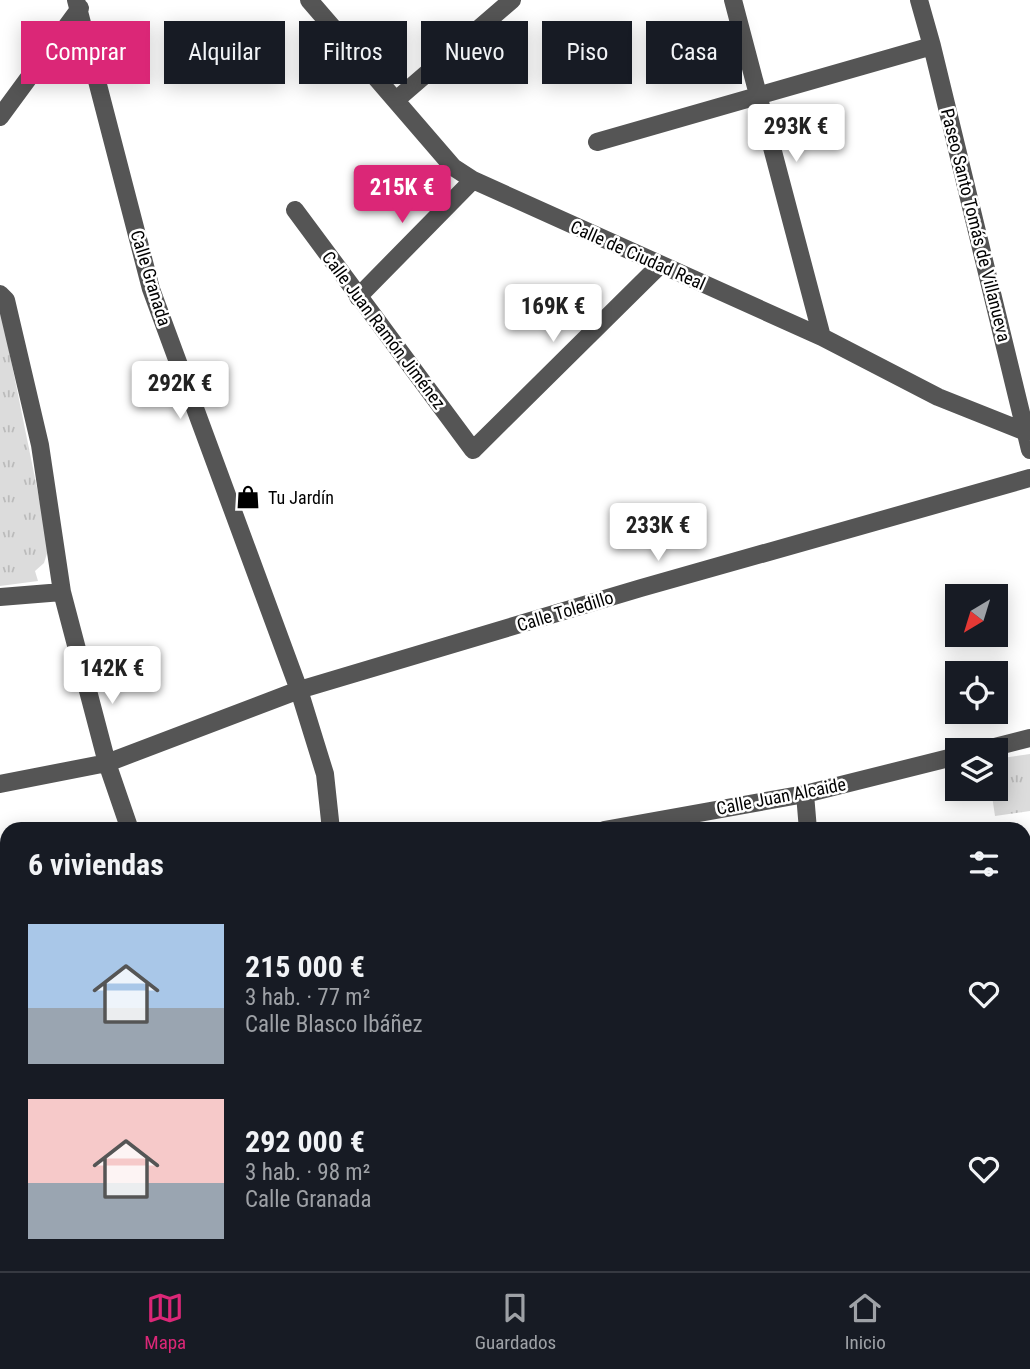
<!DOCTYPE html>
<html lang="es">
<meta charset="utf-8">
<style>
body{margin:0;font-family:"Roboto Condensed",sans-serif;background:#242831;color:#f1f3f6;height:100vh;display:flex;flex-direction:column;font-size:26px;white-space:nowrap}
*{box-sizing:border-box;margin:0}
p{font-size:23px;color:#9ea1a6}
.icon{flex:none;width:38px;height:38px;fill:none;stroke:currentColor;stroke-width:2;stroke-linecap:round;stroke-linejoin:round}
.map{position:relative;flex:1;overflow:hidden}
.drawer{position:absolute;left:0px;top:822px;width:1031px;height:450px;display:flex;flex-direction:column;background:#171b24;border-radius:21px 21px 0 0;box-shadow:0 4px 18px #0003}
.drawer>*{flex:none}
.guide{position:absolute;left:21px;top:21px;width:989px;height:63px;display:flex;gap:14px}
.needle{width:46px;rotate:218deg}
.buttons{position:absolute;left:945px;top:584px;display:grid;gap:14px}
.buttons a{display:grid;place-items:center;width:63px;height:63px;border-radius:0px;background:#171b24;box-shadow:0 4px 18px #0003;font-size:35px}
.price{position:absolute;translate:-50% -60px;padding:0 16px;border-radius:7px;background:#fff;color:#222;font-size:23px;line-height:46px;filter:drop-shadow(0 2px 4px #0008)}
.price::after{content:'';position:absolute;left:50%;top:42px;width:21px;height:16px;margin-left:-10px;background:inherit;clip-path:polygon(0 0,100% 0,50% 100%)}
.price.current{background:#db2777;color:#fff}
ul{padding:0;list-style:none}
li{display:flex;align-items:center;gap:21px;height:175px;padding:0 28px}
li span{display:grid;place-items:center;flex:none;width:196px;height:140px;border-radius:0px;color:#555}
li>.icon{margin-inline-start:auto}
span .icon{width:84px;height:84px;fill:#fffc;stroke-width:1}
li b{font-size:30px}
h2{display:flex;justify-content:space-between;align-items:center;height:84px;padding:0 28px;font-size:30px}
.pill{padding:0 24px;border-radius:0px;background:#171b24;box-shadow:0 4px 18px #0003;font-size:24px;line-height:63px}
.pill.current{background:#db2777;color:#fff}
.dock{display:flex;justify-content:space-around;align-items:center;height:98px;border-top:2px solid #363941;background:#171b24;font-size:19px;color:#9ea1a6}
.dock a{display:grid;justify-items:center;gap:4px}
.dock .current{color:#db2777}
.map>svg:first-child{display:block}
.park{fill:url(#park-tufts)}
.building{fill:#c4c4c4}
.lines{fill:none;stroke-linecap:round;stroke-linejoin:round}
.minor{stroke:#555;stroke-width:18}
.labels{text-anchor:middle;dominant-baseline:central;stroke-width:5;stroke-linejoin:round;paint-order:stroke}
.street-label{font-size:18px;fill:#000;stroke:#fff}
.poi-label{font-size:18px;fill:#000;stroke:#fff;text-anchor:start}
</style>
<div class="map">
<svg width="1030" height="1271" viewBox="0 0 1030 1271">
<defs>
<pattern id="park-tufts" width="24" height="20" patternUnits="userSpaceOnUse" patternTransform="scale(1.75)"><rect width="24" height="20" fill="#dcdcdc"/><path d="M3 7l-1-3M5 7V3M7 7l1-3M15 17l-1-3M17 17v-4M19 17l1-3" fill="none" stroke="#bbb"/></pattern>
</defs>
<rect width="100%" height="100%" fill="#fff"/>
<path class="park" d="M0 306 49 547 44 563 35 571 38 581 0 586Z
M1030 754V811L995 816 991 789H996V759Z"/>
<path class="building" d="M0 1194H7V1260L0 1259Z
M192 1265H228L229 1271H193Z
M253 1265H286V1271H253Z
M307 1265H330L331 1271H298V1269L307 1268Z"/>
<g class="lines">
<path class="minor" d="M76 0 151 289 299 690 325 774 331 830
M309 0 453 167 473 180 822 337 938 397 1026 432
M733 0 822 337
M919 0 932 46 1030 450
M396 100 512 0
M0 117 80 8
M597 142 932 46
M295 210 473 450 660 265
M0 294 6 300 40 445 62 592 107 763 130 830
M358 297 473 180
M0 597 62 592
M979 751 1030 738
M0 784 107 763 299 690 641 588 1030 478
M805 794 808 830
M604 830 805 794 957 756
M1024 899 1030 898
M1024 1118H1030
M0 1185 7 1186
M243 1265V1271
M340 1265V1271
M852 1265 853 1271"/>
</g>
<defs>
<g id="shop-bare" transform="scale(1.89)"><path d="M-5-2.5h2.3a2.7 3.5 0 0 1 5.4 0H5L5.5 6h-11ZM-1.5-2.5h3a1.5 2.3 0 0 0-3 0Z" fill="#000" stroke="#fff" stroke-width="2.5" paint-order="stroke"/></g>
</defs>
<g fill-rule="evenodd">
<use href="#shop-bare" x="248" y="497"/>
</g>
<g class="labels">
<g class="street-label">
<text transform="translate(976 225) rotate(76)">Paseo Santo Tomás de Villanueva</text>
<text transform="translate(638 255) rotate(24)">Calle de Ciudad Real</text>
<text transform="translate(151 278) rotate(73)">Calle Granada</text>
<text transform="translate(384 330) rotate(53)">Calle Juan Ramón Jiménez</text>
<text transform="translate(565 611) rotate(-17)">Calle Toledillo</text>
<text transform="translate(781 796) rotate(-11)">Calle Juan Alcaide</text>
</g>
<g class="poi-label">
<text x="268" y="497">Tu Jardín</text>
</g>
</g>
</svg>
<div class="buttons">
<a><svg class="needle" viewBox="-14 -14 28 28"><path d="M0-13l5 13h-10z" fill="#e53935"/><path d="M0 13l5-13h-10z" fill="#9ea1a6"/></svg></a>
<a><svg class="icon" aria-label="locate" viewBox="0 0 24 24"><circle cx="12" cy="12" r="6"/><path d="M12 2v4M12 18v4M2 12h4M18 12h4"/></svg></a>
<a><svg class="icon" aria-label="layers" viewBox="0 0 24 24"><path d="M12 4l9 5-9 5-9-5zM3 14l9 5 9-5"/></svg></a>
</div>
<b class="price" style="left:796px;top:164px">293K €</b>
<b class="price current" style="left:402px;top:225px">215K €</b>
<b class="price" style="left:553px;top:344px">169K €</b>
<b class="price" style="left:180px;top:421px">292K €</b>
<b class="price" style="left:658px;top:563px">233K €</b>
<b class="price" style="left:112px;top:706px">142K €</b>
<div class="guide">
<a class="pill current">Comprar</a>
<a class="pill">Alquilar</a>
<a class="pill">Filtros</a>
<a class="pill">Nuevo</a>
<a class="pill">Piso</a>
<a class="pill">Casa</a>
</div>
<section class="drawer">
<h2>6 viviendas<svg class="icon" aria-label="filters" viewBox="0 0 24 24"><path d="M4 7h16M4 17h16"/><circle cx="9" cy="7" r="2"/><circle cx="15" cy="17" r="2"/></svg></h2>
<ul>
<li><span style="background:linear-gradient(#a9c7e8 60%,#9aa5b1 0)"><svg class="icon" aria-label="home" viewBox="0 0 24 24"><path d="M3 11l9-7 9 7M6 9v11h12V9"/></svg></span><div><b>215 000 €</b><p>3 hab. · 77 m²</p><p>Calle Blasco Ibáñez</p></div><svg class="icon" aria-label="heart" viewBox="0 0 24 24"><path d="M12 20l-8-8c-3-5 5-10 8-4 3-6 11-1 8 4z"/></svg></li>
<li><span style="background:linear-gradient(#f6c9c9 60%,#9aa5b1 0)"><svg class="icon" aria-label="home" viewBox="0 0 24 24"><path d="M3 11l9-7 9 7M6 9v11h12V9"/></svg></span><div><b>292 000 €</b><p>3 hab. · 98 m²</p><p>Calle Granada</p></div><svg class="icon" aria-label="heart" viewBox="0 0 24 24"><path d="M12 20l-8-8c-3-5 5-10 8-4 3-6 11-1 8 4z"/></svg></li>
</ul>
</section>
</div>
<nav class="dock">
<a class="current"><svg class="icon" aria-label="map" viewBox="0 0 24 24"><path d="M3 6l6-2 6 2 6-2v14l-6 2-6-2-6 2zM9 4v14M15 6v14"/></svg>Mapa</a>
<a><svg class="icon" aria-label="saved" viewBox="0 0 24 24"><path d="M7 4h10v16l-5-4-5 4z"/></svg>Guardados</a>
<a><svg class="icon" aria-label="home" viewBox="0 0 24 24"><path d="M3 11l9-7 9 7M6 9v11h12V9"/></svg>Inicio</a>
</nav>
